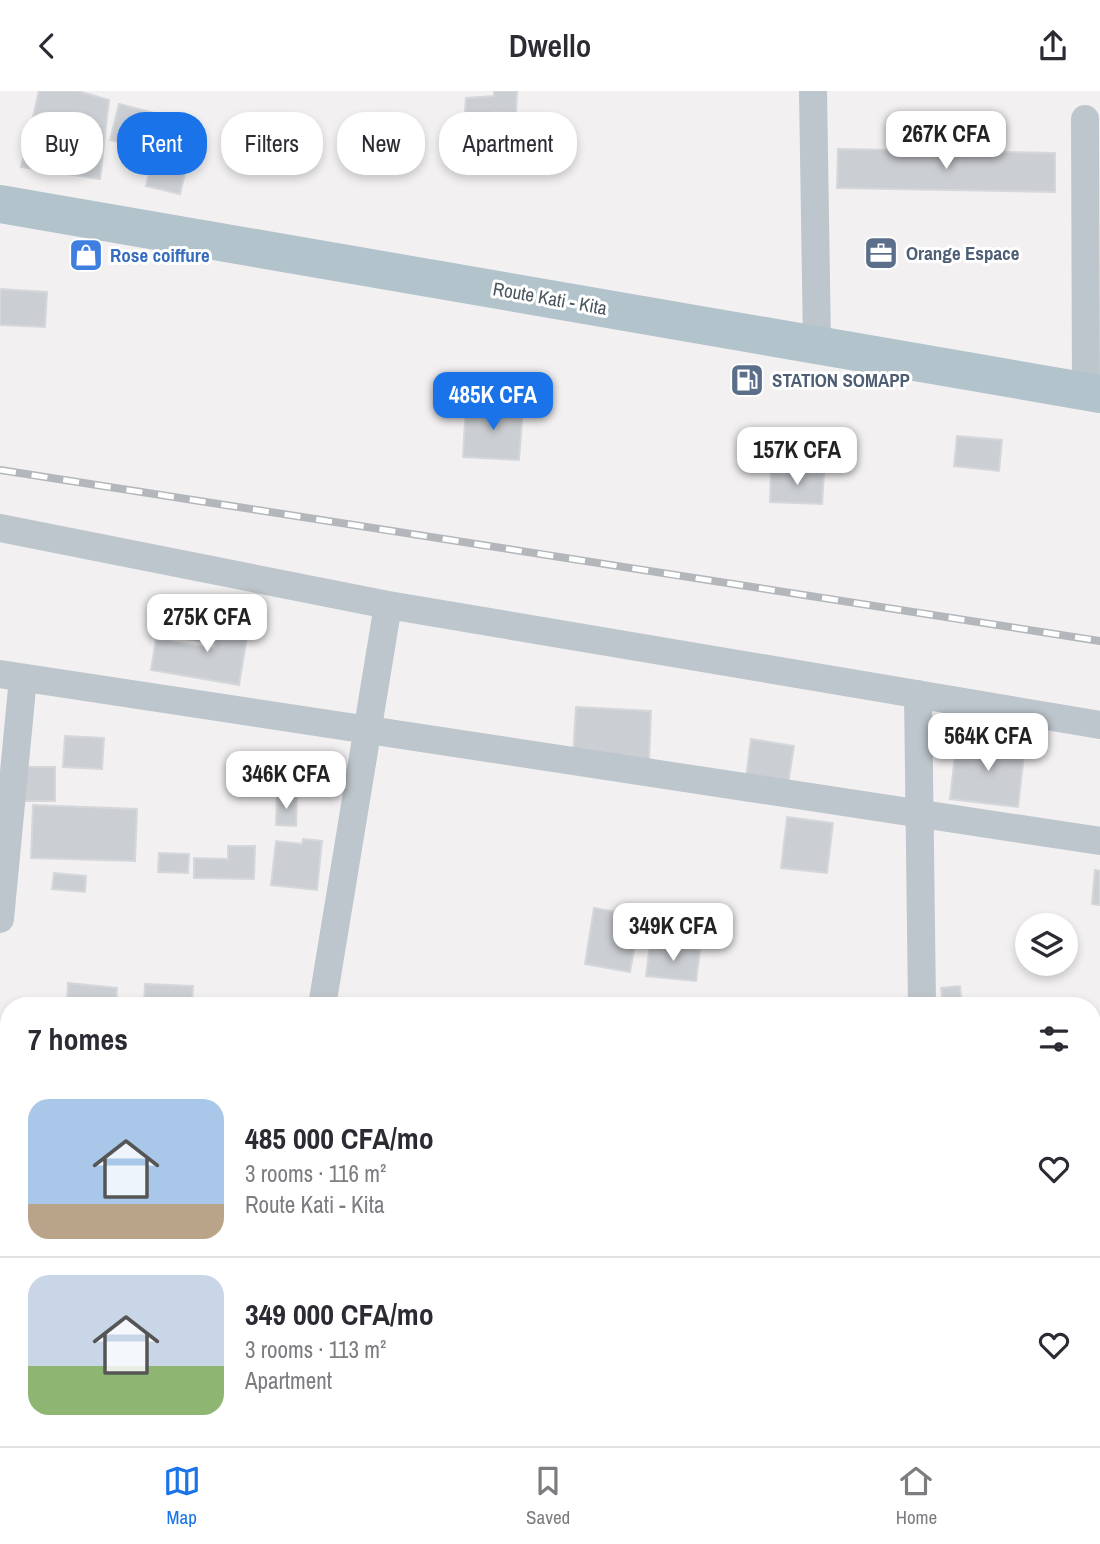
<!DOCTYPE html>
<meta charset="utf-8">
<style>
body{margin:0;font-family:"Archivo Narrow",sans-serif;background:#f2f2f3;color:#2b2b33;height:100vh;display:flex;flex-direction:column;font-size:26px;white-space:nowrap}
*{box-sizing:border-box;margin:0}
p{font-size:23px;color:#7c7c81}
.icon{flex:none;width:38px;height:38px;fill:none;stroke:currentColor;stroke-width:2;stroke-linecap:round;stroke-linejoin:round}
.map{position:relative;flex:1;overflow:hidden}
.details{position:absolute;left:0px;top:906px;width:1101px;height:450px;display:flex;flex-direction:column;background:#fff;border-radius:28px 28px 0 0;box-shadow:0 4px 10px #0003}
.details>*{flex:none}
.banner{position:absolute;left:21px;top:21px;width:700px;height:63px;display:flex;gap:14px}
.tools{position:absolute;left:1015px;top:822px;display:grid;gap:14px}
.tools a{display:grid;place-items:center;width:63px;height:63px;border-radius:50%;background:#fff;box-shadow:0 4px 10px #0003;font-size:35px}
.price{position:absolute;translate:-50% -60px;padding:0 16px;border-radius:14px;background:#fff;color:#222;font-size:23px;line-height:46px;filter:drop-shadow(0 2px 4px #0008)}
.price::after{content:'';position:absolute;left:50%;top:42px;width:21px;height:16px;margin-left:-10px;background:inherit;clip-path:polygon(0 0,100% 0,50% 100%)}
.price.on{background:#1a73e8;color:#fff}
ul{padding:0;list-style:none}
li{display:flex;align-items:center;gap:21px;height:175px;padding:0 28px}
li+li{border-top:2px solid #e1e1e2}
li span{display:grid;place-items:center;flex:none;width:196px;height:140px;border-radius:21px;color:#555}
li>.icon{margin-inline-start:auto}
span .icon{width:84px;height:84px;fill:#fffc;stroke-width:1}
li b{font-size:30px}
h2{display:flex;justify-content:space-between;align-items:center;height:84px;padding:0 28px;font-size:30px}
.chip{padding:0 24px;border-radius:28px;background:#fff;box-shadow:0 4px 10px #0003;font-size:24px;line-height:63px}
.chip.on{background:#1a73e8;color:#fff}
header{display:flex;justify-content:space-between;align-items:center;height:91px;padding:0 28px;background:#fff;font-size:32px;font-weight:600}
.tabs{display:flex;justify-content:space-around;align-items:center;height:98px;border-top:2px solid #e1e1e2;background:#fff;font-size:19px;color:#7c7c81}
.tabs a{display:grid;justify-items:center;gap:4px}
.tabs .on{color:#1a73e8}
.map>svg:first-child{display:block}
.building{fill:#cbced2;stroke:#d5d7db;stroke-width:2}
.lines{fill:none;stroke-linecap:round;stroke-linejoin:round}
.street{stroke:#bdc6cc;stroke-width:28}
.primary{stroke:#b2c3cc;stroke-width:38}
.rail-casing{stroke:#b3b6ba;stroke-width:8}
.rail{stroke:#fff;stroke-width:5;stroke-dasharray:16;stroke-linecap:butt}
.labels{text-anchor:middle;dominant-baseline:central;stroke-width:6;stroke-linejoin:round;paint-order:stroke}
.service-label{font-size:19px;font-weight:bold;fill:#4e5e75;stroke:#fff;text-anchor:start}
.shop-label{font-size:19px;font-weight:bold;fill:#366cbe;stroke:#fff;text-anchor:start}
.street-label{font-size:19px;fill:#4a565c;stroke:#fff}
</style>
<header><svg class="icon" aria-label="back" viewBox="0 0 24 24"><path d="M15 5l-7 7 7 7"/></svg>Dwello<svg class="icon" aria-label="share" viewBox="0 0 24 24"><path d="M12 15V3M7 8l5-5 5 5M5 13v7h14v-7"/></svg></header>
<div class="map">
<svg width="1100" height="1355" viewBox="0 0 1100 1355">
<rect width="100%" height="100%" fill="#f2f0f1"/>
<path class="building" d="M39 0H78L109 9 100 88 21 76Z
M494 0H517L516 22 495 21 492 36 464 34 466 7 494 5Z
M119 13 162 24 153 60 110 49Z
M838 58 1055 62V101L837 97Z
M152 70 186 78 180 103 146 95Z
M0 198 47 201 45 236 0 234Z
M466 313 523 316 519 369 463 366Z
M957 345 1002 349 999 380 954 375Z
M771 379 824 382 822 413 770 411Z
M159 516 217 522 214 551 156 545Z
M222 522 250 527 239 594 151 579 156 548 215 558Z
M576 616 651 620 649 669 573 665Z
M65 645 104 647 102 678 63 676Z
M957 647 1025 655 1018 716 950 708Z
M751 648 794 655 788 693 746 687Z
M23 676H55V710H23Z
M277 705 297 706 296 735 276 734Z
M33 714 137 718 135 770 31 767Z
M787 726 833 732 827 782 781 777Z
M303 748 322 750 317 799 271 794 276 750 302 753Z
M228 755H255L254 788 194 787V767L228 768Z
M159 762 189 763 188 782 158 781Z
M1095 779 1100 780V814L1092 813Z
M54 782 86 785 85 801 52 798Z
M594 817 640 825 630 881 585 873Z
M650 853 700 859 696 890 646 885Z
M68 892 117 897 116 915 67 911Z
M145 893 193 895 192 915H144Z
M960 895 962 915H943L941 897Z
M1100 933V961L1092 962V934Z
M1092 1201 1100 1256V1260L1092 1261Z
M779 1349V1355H719L718 1352Z"/>
<g class="lines">
<path class="street" d="M813 0 817 253
M1085 28 1086 301
M0 437 388 514 1100 634
M0 583 1100 750
M918 603 922 915
M0 828 23 587
M322 915 388 514
M0 973 9 974
M0 1353 4 1355
M308 1355 309 1348
M922 1355V1348"/>
<path class="primary" d="M0 113 1100 303"/>
<g class="rail-casing">
<path id="rail" d="M0 379 1100 550"/>
</g>
<use href="#rail" class="rail"/>
</g>
<defs>
<g id="office-square" transform="scale(1.75)"><rect x="-9" y="-9" width="18" height="18" rx="4" fill="#5c6f8a" stroke="#fff"/><path d="M-6-3h4V-5.5h4V-3h4V5H-6ZM-1-4.5V-3h2v-1.5ZM-6 0V1H6V0Z" fill="#fff"/></g>
<g id="shop-square" transform="scale(1.75)"><rect x="-9" y="-9" width="18" height="18" rx="4" fill="#3f7fe0" stroke="#fff"/><path d="M-5-2.5h2.3a2.7 3.5 0 0 1 5.4 0H5L5.5 6h-11ZM-1.5-2.5h3a1.5 2.3 0 0 0-3 0Z" fill="#fff"/></g>
<g id="fuel-square" transform="scale(1.75)"><rect x="-9" y="-9" width="18" height="18" rx="4" fill="#5c6f8a" stroke="#fff"/><path d="M-5.5-6h7V0h2V4h1.3V-2.5L3-4.5l.8-.8L6-3V5H2.5V1h-1V6h-7ZM-4.2-4.7v3.2H.2V-4.7Z" fill="#fff"/></g>
</defs>
<g fill-rule="evenodd">
<use href="#office-square" x="881" y="162"/>
<use href="#shop-square" x="86" y="164"/>
<use href="#fuel-square" x="747" y="289"/>
</g>
<g class="labels">
<g class="service-label">
<text x="906" y="162">Orange Espace</text>
<text x="772" y="289">STATION SOMAPP</text>
</g>
<g class="shop-label">
<text x="110" y="164">Rose coiffure</text>
</g>
<g class="street-label">
<text transform="translate(550 207) rotate(10)">Route Kati - Kita</text>
</g>
</g>
</svg>
<div class="tools">
<a><svg class="icon" aria-label="layers" viewBox="0 0 24 24"><path d="M12 4l9 5-9 5-9-5zM3 14l9 5 9-5"/></svg></a>
</div>
<b class="price" style="left:946px;top:80px">267K CFA</b>
<b class="price on" style="left:493px;top:341px">485K CFA</b>
<b class="price" style="left:797px;top:396px">157K CFA</b>
<b class="price" style="left:207px;top:563px">275K CFA</b>
<b class="price" style="left:988px;top:682px">564K CFA</b>
<b class="price" style="left:286px;top:720px">346K CFA</b>
<b class="price" style="left:673px;top:872px">349K CFA</b>
<div class="banner">
<a class="chip">Buy</a>
<a class="chip on">Rent</a>
<a class="chip">Filters</a>
<a class="chip">New</a>
<a class="chip">Apartment</a>
</div>
<section class="details">
<h2>7 homes<svg class="icon" aria-label="filters" viewBox="0 0 24 24"><path d="M4 7h16M4 17h16"/><circle cx="9" cy="7" r="2"/><circle cx="15" cy="17" r="2"/></svg></h2>
<ul>
<li><span style="background:linear-gradient(#a9c7e8 75%,#b9a48a 0)"><svg class="icon" aria-label="home" viewBox="0 0 24 24"><path d="M3 11l9-7 9 7M6 9v11h12V9"/></svg></span><div><b>485 000 CFA/mo</b><p>3 rooms · 116 m²</p><p>Route Kati - Kita</p></div><svg class="icon" aria-label="heart" viewBox="0 0 24 24"><path d="M12 20l-8-8c-3-5 5-10 8-4 3-6 11-1 8 4z"/></svg></li>
<li><span style="background:linear-gradient(#c9d6e8 65%,#8fb573 0)"><svg class="icon" aria-label="home" viewBox="0 0 24 24"><path d="M3 11l9-7 9 7M6 9v11h12V9"/></svg></span><div><b>349 000 CFA/mo</b><p>3 rooms · 113 m²</p><p>Apartment</p></div><svg class="icon" aria-label="heart" viewBox="0 0 24 24"><path d="M12 20l-8-8c-3-5 5-10 8-4 3-6 11-1 8 4z"/></svg></li>
</ul>
</section>
</div>
<nav class="tabs">
<a class="on"><svg class="icon" aria-label="map" viewBox="0 0 24 24"><path d="M3 6l6-2 6 2 6-2v14l-6 2-6-2-6 2zM9 4v14M15 6v14"/></svg>Map</a>
<a><svg class="icon" aria-label="saved" viewBox="0 0 24 24"><path d="M7 4h10v16l-5-4-5 4z"/></svg>Saved</a>
<a><svg class="icon" aria-label="home" viewBox="0 0 24 24"><path d="M3 11l9-7 9 7M6 9v11h12V9"/></svg>Home</a>
</nav>
